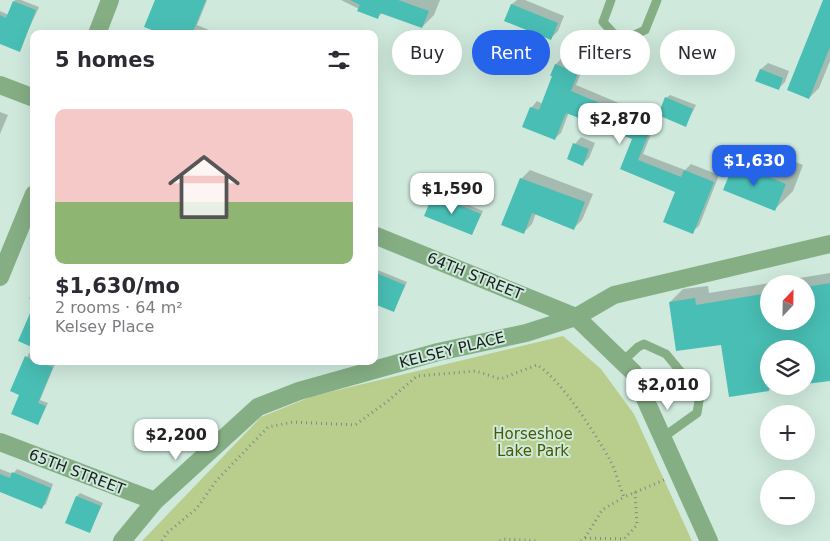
<!DOCTYPE html>
<meta charset="utf-8">
<style>
body{margin:0;font-family:"DejaVu Sans",sans-serif;background:#f2f2f3;color:#2b2b33;height:100vh;display:flex;flex-direction:column;font-size:19px;white-space:nowrap}
*{box-sizing:border-box;margin:0}
p{font-size:16px;color:#7c7c81}
.icon{flex:none;width:28px;height:28px;fill:none;stroke:currentColor;stroke-width:2;stroke-linecap:round;stroke-linejoin:round}
.map{position:relative;flex:1;overflow:hidden}
.sheet{position:absolute;left:30px;top:30px;width:348px;height:335px;display:flex;flex-direction:column;background:#fff;border-radius:10px;box-shadow:0 5px 20px #0002}
.sheet>*{flex:none}
.banner{position:absolute;left:392px;top:30px;width:362px;height:45px;display:flex;gap:10px}
.needle{width:32px;rotate:22deg}
.controls{position:absolute;left:760px;top:275px;display:grid;gap:10px}
.controls a{display:grid;place-items:center;width:55px;height:55px;border-radius:50%;background:#fff;box-shadow:0 5px 20px #0002;font-size:25px}
.price{position:absolute;translate:-50% -42px;padding:0 11px;border-radius:10px;background:#fff;color:#222;font-size:16px;line-height:32px;filter:drop-shadow(0 1px 2px #0008)}
.price::after{content:'';position:absolute;left:50%;top:30px;width:15px;height:11px;margin-left:-8px;background:inherit;clip-path:polygon(0 0,100% 0,50% 100%)}
.price.active{background:#2563eb;color:#fff}
ul{padding:0;list-style:none}
li{display:grid;align-content:center;gap:10px;height:265px;padding:0 25px}
li span{display:grid;place-items:center;height:155px;border-radius:10px;color:#555}
li>.icon{margin-inline-start:auto}
span .icon{width:90px;height:90px;fill:#fffc;stroke-width:1}
li b{font-size:21px}
h2{display:flex;justify-content:space-between;align-items:center;height:60px;padding:0 25px;font-size:21px}
.chip{padding:0 18px;border-radius:22px;background:#fff;box-shadow:0 5px 20px #0002;font-size:18px;line-height:45px}
.chip.active{background:#2563eb;color:#fff}
.map>svg:first-child{display:block}
.green{fill:#b9ce8c}
.shadow{fill:#0003;fill-rule:evenodd}
.building{fill:#49beb4}
.lines{fill:none;stroke-linecap:round;stroke-linejoin:round}
.path{stroke:#7a8c84;stroke-width:3;stroke-dasharray:1 4;stroke-linecap:butt}
.lane{stroke:#85ae84;stroke-width:9}
.street{stroke:#85ae84;stroke-width:18}
.labels{text-anchor:middle;dominant-baseline:central;stroke-width:4;stroke-linejoin:round;paint-order:stroke}
.street-label{font-size:15px;fill:#161f1b;stroke:#cfe9dd}
.park-label{font-size:15px;fill:#475a00;stroke:#cfe9dd}
</style>
<div class="map">
<svg width="830" height="541" viewBox="0 0 830 541">
<rect width="100%" height="100%" fill="#cfe9dd"/>
<path class="green" d="M563 336 601 369 634 414 692 541H142L261 417 313 396Z"/>
<path class="shadow" d="M15 0H21L39 7 19 50 0 42V11L9 15Z
M159 0H207L197 25 214 32 213 34H157Z
M341 0H440L434 15 422 27 383 12 377 18Z
M517 0H525L564 16 558 31 551 38 506 20 512 4Z
M824 0H830V61L819 88 809 98Z
M562 58 584 66 576 85 657 119 643 154 685 170 691 164 719 175 699 226 692 232 676 191 621 169 634 138 569 112 561 133 554 139 531 108 537 101 543 104 554 76 552 75 556 64Z
M768 63 789 71 785 82 778 89 757 80 761 69Z
M670 95 696 105 686 125 666 98Z
M0 112 8 115 0 134Z
M581 137 595 143 589 158 583 164 568 159 575 144Z
M754 145 803 165 793 191 775 209 725 189 735 163Z
M530 170 593 194 582 220 574 228 536 213 532 224 524 232 521 179Z
M437 192 483 211 472 234 434 195Z
M375 269 407 282 394 310 374 302Z
M830 273V379L806 349H769V386H788L730 396 722 344 670 302 683 289 708 286 709 293ZM769 284H806V321H769Z
M34 288V301L29 299Z
M29 353 34 355V361H48L55 364 40 400 48 403 38 424 21 394 12 390Z
M0 469 13 474 17 469 53 484 46 504 42 507 0 490Z
M80 493 103 503 90 531 77 496Z"/>
<path class="building" d="M155 0H206L192 34H162L144 27Z
M350 0H398L429 11 422 28 380 13 378 19 357 11 360 5Z
M823 0H830V47L809 99 787 90Z
M13 1 36 10 20 52 0 44V15L6 18Z
M511 4 558 23 551 40 504 21Z
M555 64 578 73 571 91 652 125 638 160 681 177 684 170 714 182 693 234 663 222 675 192 620 169 632 139 566 113 555 140 522 127 530 107 539 110 552 76H550Z
M760 69 783 78 779 90 755 81Z
M665 97 693 109 686 127 658 115Z
M573 143 589 149 583 166 567 159Z
M734 163 786 184 775 211 723 190Z
M520 178 585 202 574 230 532 213 524 234 501 225Z
M433 194 481 214 472 235 424 216Z
M374 272 405 285 394 312 374 304Z
M830 283V381L806 384V349H769V391L729 397 721 345 676 351 669 302 695 298 696 305 769 293V321H806V287Z
M34 304V348L18 341Z
M25 356 34 361 53 367 38 403 46 406 38 425 11 414 19 395 10 391Z
M12 472 51 488 42 509 0 492V474L10 478Z
M76 496 101 506 90 533 65 523Z"/>
<g class="lines">
<path class="path" d="M585 538 624 539 637 525 635 492
M162 541 167 533 197 508 216 481 268 427 293 422 355 425 388 401 417 376 476 371 500 379 537 365C561 379 596 435 610 460 616 471 619 485 624 497L664 480
M500 541 503 539 536 541
M581 541 585 538 602 510 624 497"/>
<path class="lane" d="M611 0 603 22 614 34 632 36 645 30 657 0
M622 362 638 347 644 344 666 354 700 395 697 413 662 438"/>
<path class="street" d="M97 34 110 0
M0 85 34 98
M374 235 576 317 633 372 709 541
M0 277 34 194
M0 442 155 501
M122 541 155 501 258 407 299 391 438 352 526 333 576 317 614 295 830 244"/>
</g>
<g class="labels">
<g class="street-label">
<text transform="translate(475 276) rotate(22)">64TH STREET</text>
<text transform="translate(452 350) rotate(-14)">KELSEY PLACE</text>
<text transform="translate(77 472) rotate(21)">65TH STREET</text>
</g>
<g class="park-label">
<text x="533" y="434">Horseshoe<tspan x="533" dy="17">Lake Park</tspan></text>
</g>
</g>
</svg>
<div class="controls">
<a><svg class="needle" viewBox="-14 -14 28 28"><path d="M0-13l5 13h-10z" fill="#e53935"/><path d="M0 13l5-13h-10z" fill="#7c7c81"/></svg></a>
<a><svg class="icon" aria-label="layers" viewBox="0 0 24 24"><path d="M12 4l9 5-9 5-9-5zM3 14l9 5 9-5"/></svg></a>
<a>+</a>
<a>−</a>
</div>
<b class="price" style="left:620px;top:145px">$2,870</b>
<b class="price active" style="left:754px;top:187px">$1,630</b>
<b class="price" style="left:452px;top:215px">$1,590</b>
<b class="price" style="left:668px;top:411px">$2,010</b>
<b class="price" style="left:176px;top:461px">$2,200</b>
<div class="banner">
<a class="chip">Buy</a>
<a class="chip active">Rent</a>
<a class="chip">Filters</a>
<a class="chip">New</a>
</div>
<section class="sheet">
<h2>5 homes<svg class="icon" aria-label="filters" viewBox="0 0 24 24"><path d="M4 7h16M4 17h16"/><circle cx="9" cy="7" r="2"/><circle cx="15" cy="17" r="2"/></svg></h2>
<ul>
<li><span style="background:linear-gradient(#f6c9c9 60%,#8fb573 0)"><svg class="icon" aria-label="home" viewBox="0 0 24 24"><path d="M3 11l9-7 9 7M6 9v11h12V9"/></svg></span><div><b>$1,630/mo</b><p>2 rooms · 64 m²</p><p>Kelsey Place</p></div></li>
</ul>
</section>
</div>
